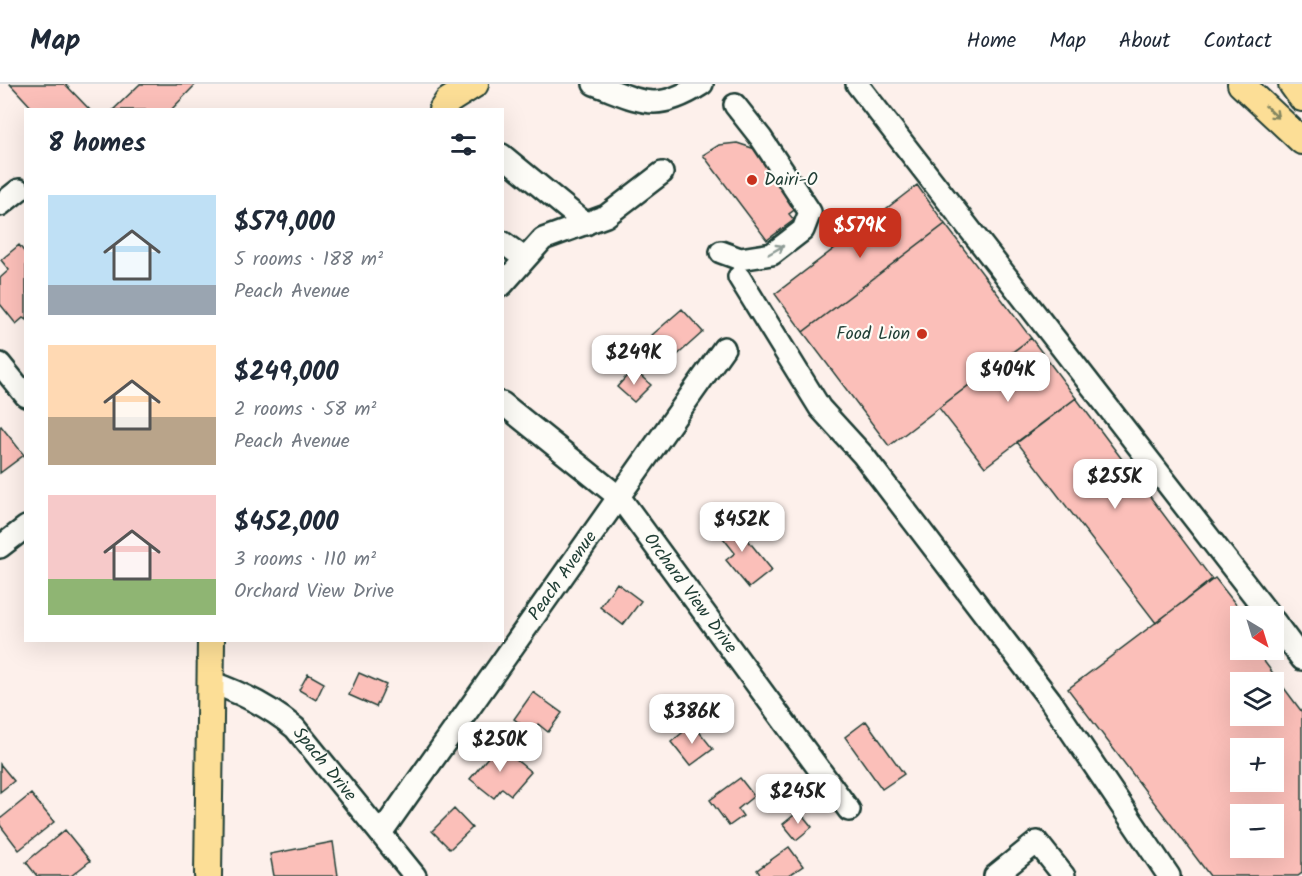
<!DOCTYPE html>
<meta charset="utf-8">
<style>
body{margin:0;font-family:Kalam,sans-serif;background:#f2f2f3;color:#1f2937;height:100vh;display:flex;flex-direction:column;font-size:22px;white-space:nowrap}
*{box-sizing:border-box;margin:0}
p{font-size:20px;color:#747a83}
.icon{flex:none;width:33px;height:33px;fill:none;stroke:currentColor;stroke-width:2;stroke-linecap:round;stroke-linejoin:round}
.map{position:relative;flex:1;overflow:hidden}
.drawer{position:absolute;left:24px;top:24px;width:480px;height:534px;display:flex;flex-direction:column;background:#fff;border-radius:0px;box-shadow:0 6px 24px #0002}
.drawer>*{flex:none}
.needle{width:39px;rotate:142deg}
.fabs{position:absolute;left:1230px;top:522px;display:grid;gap:12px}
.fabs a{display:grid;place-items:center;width:54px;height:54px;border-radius:0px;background:#fff;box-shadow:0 6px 24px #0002;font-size:30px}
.price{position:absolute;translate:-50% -51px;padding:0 14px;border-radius:12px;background:#fff;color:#222;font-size:20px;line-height:39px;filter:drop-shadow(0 2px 3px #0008)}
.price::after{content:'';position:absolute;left:50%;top:36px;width:18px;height:14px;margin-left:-9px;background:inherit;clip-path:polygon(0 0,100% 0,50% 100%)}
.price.selected{background:#c8321e;color:#fff}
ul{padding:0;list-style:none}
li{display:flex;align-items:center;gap:18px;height:150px;padding:0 24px}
li span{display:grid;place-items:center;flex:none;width:168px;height:120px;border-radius:0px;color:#555}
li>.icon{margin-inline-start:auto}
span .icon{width:72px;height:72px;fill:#fffc;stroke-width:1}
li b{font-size:26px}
h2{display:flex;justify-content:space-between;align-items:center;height:72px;padding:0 24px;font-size:26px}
header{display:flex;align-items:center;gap:36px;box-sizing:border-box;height:84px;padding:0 30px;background:#fff;border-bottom:2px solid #e0e1e3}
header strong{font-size:28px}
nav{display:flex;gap:33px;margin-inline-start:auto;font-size:21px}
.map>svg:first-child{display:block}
.building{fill:#fbbfb9;stroke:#1f3d34;stroke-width:1.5;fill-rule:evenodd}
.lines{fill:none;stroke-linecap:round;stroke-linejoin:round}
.minor-casing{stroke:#1f3d34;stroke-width:26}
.major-casing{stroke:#1f3d34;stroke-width:30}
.minor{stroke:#fdfcf7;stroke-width:21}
.major{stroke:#fcde96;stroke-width:26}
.oneway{stroke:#828560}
.oneway2{stroke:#8e9c96}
.poi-dot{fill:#c8321e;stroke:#fdfcf7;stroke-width:2}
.labels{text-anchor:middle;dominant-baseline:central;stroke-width:4.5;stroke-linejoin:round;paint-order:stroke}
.poi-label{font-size:18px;fill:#1f3d34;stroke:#fdfcf7;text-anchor:start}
.street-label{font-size:18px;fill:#1f3d34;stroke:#fdfcf7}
</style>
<header>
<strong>Map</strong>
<nav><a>Home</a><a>Map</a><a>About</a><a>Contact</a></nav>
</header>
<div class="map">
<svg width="1302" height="792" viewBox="0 0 1302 792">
<rect width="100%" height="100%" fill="#fdf0eb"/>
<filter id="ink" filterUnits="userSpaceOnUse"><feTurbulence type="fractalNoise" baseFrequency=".0167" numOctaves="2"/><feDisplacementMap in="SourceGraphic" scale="12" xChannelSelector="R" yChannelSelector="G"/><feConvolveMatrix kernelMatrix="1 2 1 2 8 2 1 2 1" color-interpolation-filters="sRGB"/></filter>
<g filter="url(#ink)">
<path class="building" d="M10 0H65L90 26H34Z
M140 0H196L171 26H113Z
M737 59 755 65 763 72 801 121 789 130 794 136 767 156 703 71 719 61Z
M917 101 945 140 803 248 775 210Z
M945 140 1031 254 889 362 803 248Z
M19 161 26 170V236L23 234 16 240 0 220V194L9 186 1 176Z
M682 225 703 248 673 275 652 251Z
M1031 254 1076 314 985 383 939 324Z
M633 285 651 301 634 318 617 303Z
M1076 314 1212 495 1156 539 1017 358Z
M1 342 24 371 0 389V343Z
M726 429 772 486 749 504 726 476 735 469 712 440Z
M1215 494 1245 532H1240V566H1260V572L1302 628V789L1298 792H1210L1068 605ZM1240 598H1274V632H1240ZM1240 664H1274V698H1240ZM1240 730H1274V764H1240Z
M617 499 641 517 623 541 600 523Z
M359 589 386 601 376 623 349 611Z
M308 590 324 599 316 616 299 606Z
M533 608 562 629 548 648 538 640 532 648 514 635Z
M866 637 904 690 882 705 845 653Z
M693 640 713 665 690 682 671 658Z
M498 661 531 688 511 711 502 704 494 714 470 695Z
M0 680 14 697 0 708Z
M740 694 754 712 738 725 743 732 729 742 710 716Z
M31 710 54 738 19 766 0 741V735Z
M454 725 472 744 450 765 432 747Z
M799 727 812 743 796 756 783 740Z
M65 746 90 777 71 792H37L26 778Z
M333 758 338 792H274L270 770Z
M789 763 803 782 788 792H761L757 786Z"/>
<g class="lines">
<g class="minor-casing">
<g id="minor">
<path d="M594 0C641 17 655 30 702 0"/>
<path d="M857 0 1270 532"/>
<path d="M502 71 586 140"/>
<path d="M0 121 19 106"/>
<path d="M502 158 524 174"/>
<path d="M721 168 740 175 772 170 803 146 810 128 761 54 735 21"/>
<path d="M739 193 820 324 863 371 1050 616 1169 792"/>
<path d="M502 201 543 155 606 132 662 89"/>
<path d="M0 280 26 312"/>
<path id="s1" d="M502 319 620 414 849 726"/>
<path d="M0 463 26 443"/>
<path d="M1274 537 1302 575"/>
<path id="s2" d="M210 598C242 609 269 622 295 644L415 792"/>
<path id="s3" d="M381 749 724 264"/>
<path d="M995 792 1037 758 1064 792"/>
</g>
</g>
<g class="major-casing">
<path id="major" d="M1241 0 1302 57
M1292 0 1302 14
M442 26 448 17 475 0
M208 792 211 556"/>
</g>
<use href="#minor" class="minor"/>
<use href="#major" class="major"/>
</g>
<defs><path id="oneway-shaft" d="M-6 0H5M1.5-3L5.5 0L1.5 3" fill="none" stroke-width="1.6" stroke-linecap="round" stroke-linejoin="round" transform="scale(1.5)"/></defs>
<use class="oneway" href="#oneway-shaft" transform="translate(1272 28) rotate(43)"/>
<use class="oneway2" href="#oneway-shaft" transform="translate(776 166) rotate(-30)"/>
</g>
<g class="poi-dot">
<circle cx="752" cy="96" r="6"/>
<circle cx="922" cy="250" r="6"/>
</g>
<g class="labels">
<g class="poi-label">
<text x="764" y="96">Dairi-O</text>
<text x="910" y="250" text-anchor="end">Food Lion</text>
</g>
<g class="street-label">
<text stroke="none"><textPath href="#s3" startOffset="315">Peach Avenue</textPath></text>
<text stroke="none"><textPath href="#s1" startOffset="270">Orchard View Drive</textPath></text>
<text stroke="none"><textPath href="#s2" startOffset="144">Spach Drive</textPath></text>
</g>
</g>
</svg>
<div class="fabs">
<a><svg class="needle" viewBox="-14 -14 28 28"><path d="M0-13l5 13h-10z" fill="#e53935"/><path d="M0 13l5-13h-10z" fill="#747a83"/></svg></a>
<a><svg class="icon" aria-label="layers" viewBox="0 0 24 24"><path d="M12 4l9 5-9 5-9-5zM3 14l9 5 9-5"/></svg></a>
<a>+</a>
<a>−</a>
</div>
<b class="price selected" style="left:860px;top:175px">$579K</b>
<b class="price" style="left:634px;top:302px">$249K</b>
<b class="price" style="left:1008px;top:319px">$404K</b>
<b class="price" style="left:1115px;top:426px">$255K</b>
<b class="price" style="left:742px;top:469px">$452K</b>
<b class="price" style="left:692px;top:661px">$386K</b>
<b class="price" style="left:500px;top:689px">$250K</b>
<b class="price" style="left:798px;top:741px">$245K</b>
<section class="drawer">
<h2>8 homes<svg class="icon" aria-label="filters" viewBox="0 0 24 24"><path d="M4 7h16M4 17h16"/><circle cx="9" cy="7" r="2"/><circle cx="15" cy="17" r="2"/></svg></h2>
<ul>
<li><span style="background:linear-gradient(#bfe0f5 75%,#9aa5b1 0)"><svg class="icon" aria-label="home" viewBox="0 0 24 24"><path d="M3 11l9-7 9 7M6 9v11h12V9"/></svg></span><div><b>$579,000</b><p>5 rooms · 188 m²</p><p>Peach Avenue</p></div></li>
<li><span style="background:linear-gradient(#ffd9b3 60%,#b9a48a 0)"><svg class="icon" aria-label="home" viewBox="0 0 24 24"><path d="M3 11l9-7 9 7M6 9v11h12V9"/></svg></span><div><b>$249,000</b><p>2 rooms · 58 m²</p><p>Peach Avenue</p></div></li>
<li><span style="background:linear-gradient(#f6c9c9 70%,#8fb573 0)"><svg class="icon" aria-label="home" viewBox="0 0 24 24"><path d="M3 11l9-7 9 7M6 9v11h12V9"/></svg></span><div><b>$452,000</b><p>3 rooms · 110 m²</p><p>Orchard View Drive</p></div></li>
</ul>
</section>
</div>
